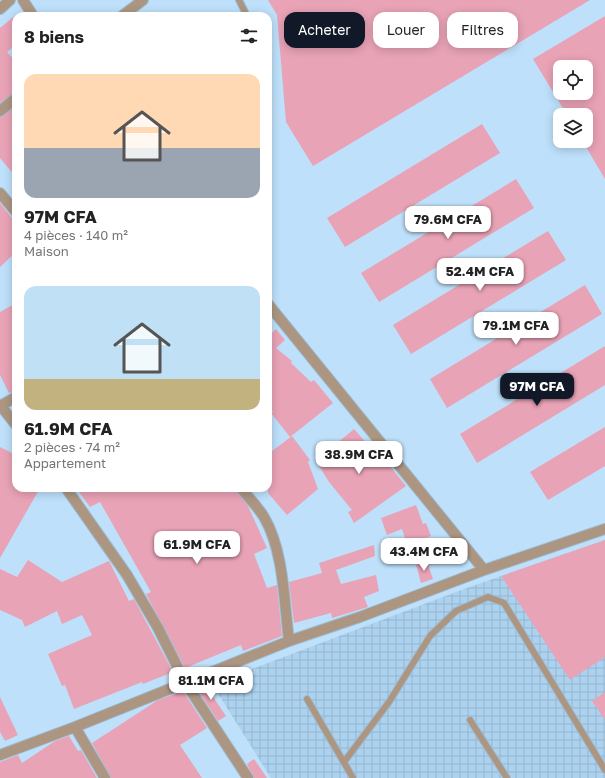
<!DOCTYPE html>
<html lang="fr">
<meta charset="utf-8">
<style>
body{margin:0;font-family:"Golos Text",sans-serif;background:#f6f6f6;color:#222;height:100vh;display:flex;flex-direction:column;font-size:15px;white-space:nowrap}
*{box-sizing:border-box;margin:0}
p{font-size:13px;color:#767676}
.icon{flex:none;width:22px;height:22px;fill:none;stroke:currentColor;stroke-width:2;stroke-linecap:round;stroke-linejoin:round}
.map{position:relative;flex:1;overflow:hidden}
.drawer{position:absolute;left:12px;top:12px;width:260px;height:480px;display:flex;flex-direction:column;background:#fff;border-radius:12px;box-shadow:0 2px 10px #0003}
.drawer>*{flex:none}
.top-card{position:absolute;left:284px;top:12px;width:261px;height:36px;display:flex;gap:8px}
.controls{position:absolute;left:553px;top:60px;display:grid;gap:8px}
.controls a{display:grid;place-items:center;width:40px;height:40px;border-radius:8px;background:#fff;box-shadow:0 2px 10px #0003;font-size:20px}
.price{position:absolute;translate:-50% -34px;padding:0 9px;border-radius:8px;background:#fff;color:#222;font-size:13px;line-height:26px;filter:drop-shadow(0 1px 2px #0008)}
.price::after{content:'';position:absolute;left:50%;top:24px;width:12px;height:9px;margin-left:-6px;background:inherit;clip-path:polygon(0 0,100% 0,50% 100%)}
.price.active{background:#111827;color:#fff}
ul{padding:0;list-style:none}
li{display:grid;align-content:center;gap:8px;height:212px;padding:0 12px}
li span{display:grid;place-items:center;height:124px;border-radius:12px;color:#555}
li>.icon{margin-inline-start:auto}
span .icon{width:72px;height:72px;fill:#fffc;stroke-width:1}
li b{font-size:17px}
h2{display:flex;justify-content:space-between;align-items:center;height:48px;padding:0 12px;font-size:17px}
.tag{padding:0 14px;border-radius:12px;background:#fff;box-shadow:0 2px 10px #0003;font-size:14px;line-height:36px}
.tag.active{background:#111827;color:#fff}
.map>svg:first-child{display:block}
.industrial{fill:url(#industrial-grid)}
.building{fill:#e9a3b6;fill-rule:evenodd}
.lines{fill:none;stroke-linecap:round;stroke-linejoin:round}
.service-casing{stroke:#9dbdd5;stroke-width:8}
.minor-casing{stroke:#9dbdd5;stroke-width:12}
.service{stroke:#ac9682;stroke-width:6}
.minor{stroke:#ac9682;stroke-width:10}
</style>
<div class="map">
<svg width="605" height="778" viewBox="0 0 605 778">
<defs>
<pattern id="industrial-grid" width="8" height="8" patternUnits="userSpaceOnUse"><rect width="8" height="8" fill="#add2ef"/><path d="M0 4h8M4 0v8" fill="none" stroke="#94b5ce"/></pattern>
</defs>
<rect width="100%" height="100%" fill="#bee0fa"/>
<path class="industrial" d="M605 540V778H271L212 684 464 589Z"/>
<path class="building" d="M268 0H590L313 166 286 122 277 15Z
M16 15V45L7 52 16 62V92L0 103V28Z
M605 16V179L586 147V115H567L533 59ZM560 67H586V93H560Z
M16 106V177L0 158V117Z
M482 124 500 153 345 247 327 218Z
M516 179 534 208 379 302 361 273Z
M0 203 16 223V252L0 267Z
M548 231 566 260 411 354 393 325Z
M585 285 602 314 447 408 430 379Z
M16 303V391L9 393 0 375V312Z
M276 329 285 340 276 348 292 361 291 363 311 382 314 380 333 403 290 437 271 413 273 412 268 405V336Z
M605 346V385L477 463 460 434Z
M605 427V466L548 500 530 472Z
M354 429 377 455 379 454 386 461 406 486 354 523 348 512 352 510 329 482 316 461Z
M292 436 310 460 308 462 318 489 287 515 268 493V454Z
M0 447 16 455V488H40L0 558Z
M76 488H235L248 506 267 548 254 554 267 588 277 585 282 636 243 651 241 645 185 668 146 594 151 592 100 502 90 507Z
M416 505 423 524 426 523 431 536 407 545 402 529 387 535 381 518Z
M605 540V657L570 680 501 576Z
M374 545 375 556 336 570 341 584 376 575 379 591 364 597 368 607 332 618 331 613 294 623 289 582 322 573 319 563Z
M28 560 62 582 109 561 129 601 134 599 173 672 143 684 142 682 74 709 65 685 62 686 48 654 92 635 82 615 62 624 57 611 25 627 22 620 0 610V569L17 577Z
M427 562 433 579 421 583 416 565Z
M203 682 226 716 218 721 195 686Z
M183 691 207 728 180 745 202 778H111L92 743 158 700Z
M605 692V720L592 701Z
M0 697 18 735 5 741 0 732Z
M69 736 78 751 81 750 97 778H0V762L18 755 22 763 55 741Z
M254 759 267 778H254L247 764Z"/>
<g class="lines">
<g class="service-casing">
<path id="service" d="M239 0 247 16
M307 699 353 778
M470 720 507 778
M344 762 389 702 430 636 456 611 488 597 504 603 605 770"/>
</g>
<g class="minor-casing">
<path id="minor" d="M23 0 33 16
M0 9 10 0
M122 16 143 0
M0 111 16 98
M0 193 16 212
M268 304 484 570
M0 405 16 425
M0 406 16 397
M66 488 127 575 158 628 185 682 248 778
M241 488C248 497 258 507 264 517 284 551 284 602 289 641
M75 727 105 778
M0 755 75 727 289 641 360 617 484 570 605 529"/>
</g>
<use href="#service" class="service"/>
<use href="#minor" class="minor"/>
</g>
</svg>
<div class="controls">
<a><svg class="icon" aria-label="locate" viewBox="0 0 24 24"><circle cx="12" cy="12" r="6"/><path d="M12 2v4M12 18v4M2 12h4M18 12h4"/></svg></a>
<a><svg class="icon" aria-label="layers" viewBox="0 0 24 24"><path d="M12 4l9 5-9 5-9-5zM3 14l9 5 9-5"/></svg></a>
</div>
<b class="price" style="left:448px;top:240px">79.6M CFA</b>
<b class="price" style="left:480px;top:292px">52.4M CFA</b>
<b class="price" style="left:516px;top:346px">79.1M CFA</b>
<b class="price active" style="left:537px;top:407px">97M CFA</b>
<b class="price" style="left:359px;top:475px">38.9M CFA</b>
<b class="price" style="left:197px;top:565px">61.9M CFA</b>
<b class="price" style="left:424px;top:572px">43.4M CFA</b>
<b class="price" style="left:211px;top:701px">81.1M CFA</b>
<div class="top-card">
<a class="tag active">Acheter</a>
<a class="tag">Louer</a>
<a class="tag">Filtres</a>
</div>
<section class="drawer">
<h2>8 biens<svg class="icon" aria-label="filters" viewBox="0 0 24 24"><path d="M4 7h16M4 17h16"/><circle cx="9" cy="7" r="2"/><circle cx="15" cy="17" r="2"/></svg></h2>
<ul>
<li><span style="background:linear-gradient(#ffd9b3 60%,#9aa5b1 0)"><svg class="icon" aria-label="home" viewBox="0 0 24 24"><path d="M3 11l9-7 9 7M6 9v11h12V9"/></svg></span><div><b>97M CFA</b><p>4 pièces · 140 m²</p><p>Maison</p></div></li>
<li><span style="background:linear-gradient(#bfe0f5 75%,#c2b280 0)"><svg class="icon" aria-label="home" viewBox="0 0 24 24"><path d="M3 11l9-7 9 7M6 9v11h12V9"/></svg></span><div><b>61.9M CFA</b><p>2 pièces · 74 m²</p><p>Appartement</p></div></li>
</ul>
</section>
</div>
